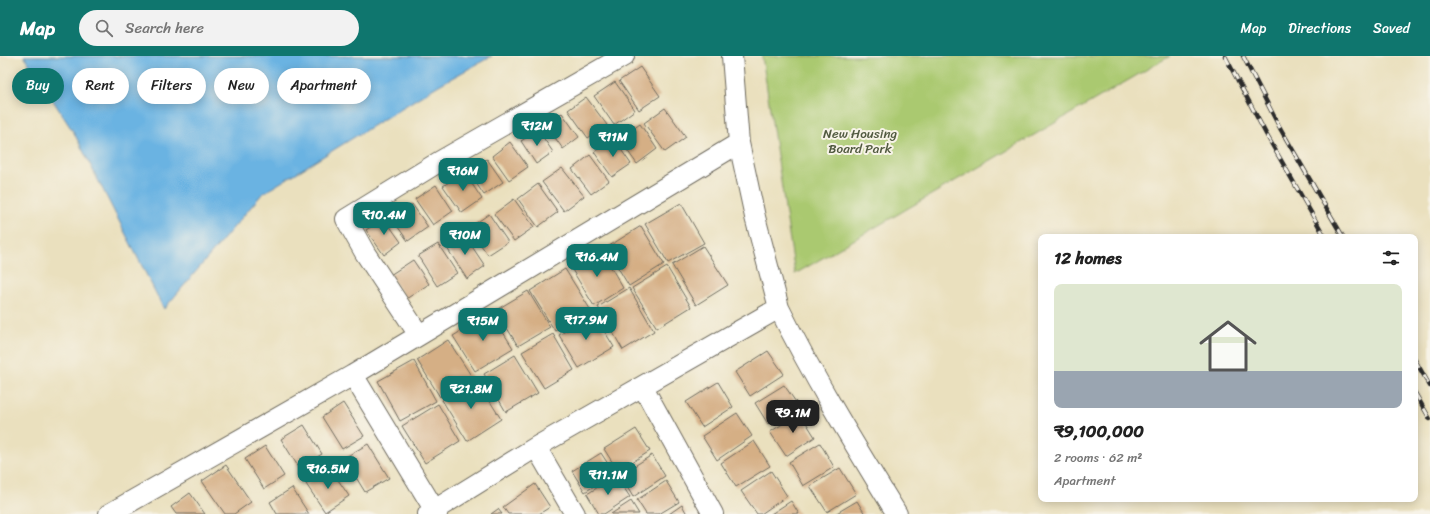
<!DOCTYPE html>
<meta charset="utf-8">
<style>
body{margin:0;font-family:Sriracha,sans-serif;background:#f2f2f2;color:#222;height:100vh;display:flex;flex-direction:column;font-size:15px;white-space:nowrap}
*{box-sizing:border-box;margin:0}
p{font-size:13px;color:#767676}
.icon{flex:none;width:22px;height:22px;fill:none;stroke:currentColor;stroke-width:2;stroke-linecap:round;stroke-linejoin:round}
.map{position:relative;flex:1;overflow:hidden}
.drawer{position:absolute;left:1038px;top:178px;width:380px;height:268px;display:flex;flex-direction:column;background:#fff;border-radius:8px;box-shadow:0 2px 10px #0003}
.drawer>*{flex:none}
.hud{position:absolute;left:12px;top:12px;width:380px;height:36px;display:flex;gap:8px}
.price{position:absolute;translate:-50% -34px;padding:0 9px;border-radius:8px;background:#0f766e;color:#fff;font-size:13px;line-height:26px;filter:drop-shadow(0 1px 2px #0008)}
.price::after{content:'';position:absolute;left:50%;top:24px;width:12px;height:9px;margin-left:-6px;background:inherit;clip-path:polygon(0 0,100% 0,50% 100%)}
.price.on{background:#222;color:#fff}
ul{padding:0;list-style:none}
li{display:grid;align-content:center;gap:8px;height:212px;padding:0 16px}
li+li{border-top:1px solid #e0e0e0}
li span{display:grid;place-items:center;height:124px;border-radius:8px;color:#555}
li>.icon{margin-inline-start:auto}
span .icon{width:72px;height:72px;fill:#fffc;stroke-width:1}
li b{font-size:17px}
h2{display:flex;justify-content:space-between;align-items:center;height:48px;padding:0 16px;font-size:17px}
.chip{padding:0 14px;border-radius:18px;background:#fff;box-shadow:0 2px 10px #0003;font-size:14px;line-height:36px}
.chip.on{background:#0f766e;color:#fff}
header{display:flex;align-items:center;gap:24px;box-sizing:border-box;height:56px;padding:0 20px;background:#0f766e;color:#fff}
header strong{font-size:19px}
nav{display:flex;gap:22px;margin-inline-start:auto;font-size:14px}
.search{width:280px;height:36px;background:#f2f2f2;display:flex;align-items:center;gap:10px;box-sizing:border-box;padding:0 14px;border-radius:22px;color:#767676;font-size:15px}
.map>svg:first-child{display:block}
.green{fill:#aac970;stroke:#6a7a4e}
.water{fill:#6ab3e2;stroke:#4a6f86}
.building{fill:#d5af85}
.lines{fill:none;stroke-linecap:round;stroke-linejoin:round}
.street-casing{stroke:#6e6a5e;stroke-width:22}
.street{stroke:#fff;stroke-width:20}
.rail-casing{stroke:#2b2b2b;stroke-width:4.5}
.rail{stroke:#f7f3e8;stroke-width:3;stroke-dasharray:9;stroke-linecap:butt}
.labels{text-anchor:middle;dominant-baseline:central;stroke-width:4;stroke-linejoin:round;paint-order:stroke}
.park-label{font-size:13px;fill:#515a40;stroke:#f7f3e8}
</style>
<header>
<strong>Map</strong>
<div class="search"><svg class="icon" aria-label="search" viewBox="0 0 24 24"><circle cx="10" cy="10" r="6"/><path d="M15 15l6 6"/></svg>Search here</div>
<nav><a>Map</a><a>Directions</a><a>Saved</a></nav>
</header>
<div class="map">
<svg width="1430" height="458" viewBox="0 0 1430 458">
<rect width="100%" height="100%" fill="#f7f3e8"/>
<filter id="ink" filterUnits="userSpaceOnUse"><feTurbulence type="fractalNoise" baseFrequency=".025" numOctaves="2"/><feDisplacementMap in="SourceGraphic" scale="8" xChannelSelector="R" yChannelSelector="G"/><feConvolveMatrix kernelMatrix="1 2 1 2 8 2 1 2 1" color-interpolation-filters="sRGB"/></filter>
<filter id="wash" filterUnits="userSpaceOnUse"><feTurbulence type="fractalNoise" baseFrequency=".012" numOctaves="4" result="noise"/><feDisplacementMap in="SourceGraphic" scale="16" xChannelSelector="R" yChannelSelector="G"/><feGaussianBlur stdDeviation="0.9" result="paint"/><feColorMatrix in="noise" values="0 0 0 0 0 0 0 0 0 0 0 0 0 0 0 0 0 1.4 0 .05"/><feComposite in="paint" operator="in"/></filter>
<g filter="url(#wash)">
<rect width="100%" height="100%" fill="#eae0be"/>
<path class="green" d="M762 0H1170L795 218Z"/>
<path class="water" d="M24 0H492L439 29 262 138 164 253 74 77Z"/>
<g id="blocks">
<path class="building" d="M640 11 660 40 639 54 619 25Z
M615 26 635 54 614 69 594 40Z
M586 41 607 69 588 82 568 54Z
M665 52 686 81 665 96 644 67Z
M562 57 579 81 563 93 546 69Z
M640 68 657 93 637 108 619 83Z
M538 74 553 96 536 108 521 85Z
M613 82 631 108 612 121 594 96Z
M510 86 528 111 509 124 492 100Z
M590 99 609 125 591 138 572 113Z
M487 103 503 126 484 139 468 115Z
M562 112 584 140 564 155 542 126Z
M464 116 482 143 462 157 443 130Z
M538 128 558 156 538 171 518 143Z
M436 129 453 155 433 169 415 143Z
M514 143 534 171 514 185 494 158Z
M681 147 704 187 668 207 645 168Z
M412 148 428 171 408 185 392 163Z
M489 158 508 186 488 199 469 172Z
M384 162 401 186 384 199 366 174Z
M641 170 664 208 629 230 606 192Z
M463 177 485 210 467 223 445 189Z
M438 188 457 217 437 230 418 200Z
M703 190 728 229 696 249 672 209Z
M601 194 623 232 594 250 571 212Z
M413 204 429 228 406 243 390 219Z
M667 211 691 251 657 272 632 232Z
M565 213 590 253 555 275 530 235Z
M629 232 654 275 623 294 598 251Z
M528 235 550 271 518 290 496 254Z
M491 257 513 292 475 315 453 280Z
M594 258 614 291 579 312 559 279Z
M553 278 574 314 544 332 522 296Z
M448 284 472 321 440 341 417 304Z
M768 295 784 318 750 340 735 316Z
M515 299 538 337 506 356 484 318Z
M414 305 436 345 400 365 378 325Z
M476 323 501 363 467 385 442 344Z
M718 326 733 351 702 371 686 346Z
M784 329 798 349 768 368 755 347Z
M343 347 364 380 342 393 322 361Z
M438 348 460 385 425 407 402 370Z
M737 357 752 380 717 404 702 380Z
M800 357 815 381 786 400 770 376Z
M304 369 322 398 299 412 281 383Z
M636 373 650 395 618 415 604 393Z
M754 385 770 410 736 431 721 407Z
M820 387 834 411 803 430 789 406Z
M368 388 389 422 365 436 344 402Z
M265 390 284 420 264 433 245 403Z
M601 397 614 417 585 436 572 415Z
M652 399 665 420 633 441 620 419Z
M226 409 251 446 234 458H225L202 425Z
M330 412 349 440 325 456 306 428Z
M840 412 856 438 827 456 810 430Z
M771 415 787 440 761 458H757L741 435Z
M616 420 630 441 604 458H599L587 438Z
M666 425 679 446 659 458H646L637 444Z
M535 428 550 451 539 458H508L503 451Z
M292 432 309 458H277L270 446Z
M190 437 205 458H176L171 451Z
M631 445 639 458H611Z
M791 445 799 458H771Z
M857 445 865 458H835Z
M682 449 687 458H669Z
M498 453 502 458H491Z"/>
</g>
</g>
<g filter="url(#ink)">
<use href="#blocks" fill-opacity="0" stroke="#6e6a5e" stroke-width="1"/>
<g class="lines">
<g class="street-casing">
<path id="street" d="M732 0 739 87 755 161 779 252
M419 279 365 197 346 163 437 107 624 0
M353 319 437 458
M643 331 713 458
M536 391 575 458
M109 458 353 319 739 87
M428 458 536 391 779 252C814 323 856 391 897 458"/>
</g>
<use href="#street" class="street"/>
<g class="rail-casing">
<path id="rail" d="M1225 0 1266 78 1325 181
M1243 0 1280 72 1343 181
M1415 304 1430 330
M1415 337 1430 363"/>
</g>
<use href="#rail" class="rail"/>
</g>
</g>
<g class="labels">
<g class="park-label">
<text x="860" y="77">New Housing<tspan x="860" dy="15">Board Park</tspan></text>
</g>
</g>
</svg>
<b class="price" style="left:537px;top:91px">₹12M</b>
<b class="price" style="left:613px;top:102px">₹11M</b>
<b class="price" style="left:463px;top:136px">₹16M</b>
<b class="price" style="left:384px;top:180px">₹10.4M</b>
<b class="price" style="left:465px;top:200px">₹10M</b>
<b class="price" style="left:597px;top:222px">₹16.4M</b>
<b class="price" style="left:586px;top:285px">₹17.9M</b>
<b class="price" style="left:483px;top:286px">₹15M</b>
<b class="price" style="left:471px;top:354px">₹21.8M</b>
<b class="price on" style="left:793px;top:378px">₹9.1M</b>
<b class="price" style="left:328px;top:434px">₹16.5M</b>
<b class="price" style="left:608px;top:440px">₹11.1M</b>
<div class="hud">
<a class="chip on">Buy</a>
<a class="chip">Rent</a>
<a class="chip">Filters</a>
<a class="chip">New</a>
<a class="chip">Apartment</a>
</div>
<section class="drawer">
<h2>12 homes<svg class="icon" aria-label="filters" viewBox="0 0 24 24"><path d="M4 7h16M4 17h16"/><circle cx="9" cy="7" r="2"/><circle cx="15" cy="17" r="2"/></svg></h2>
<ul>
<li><span style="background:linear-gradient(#dfe7d0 70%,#9aa5b1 0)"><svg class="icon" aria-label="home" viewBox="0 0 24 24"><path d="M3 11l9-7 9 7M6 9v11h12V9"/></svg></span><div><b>₹9,100,000</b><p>2 rooms · 62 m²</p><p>Apartment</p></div></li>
</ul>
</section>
</div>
